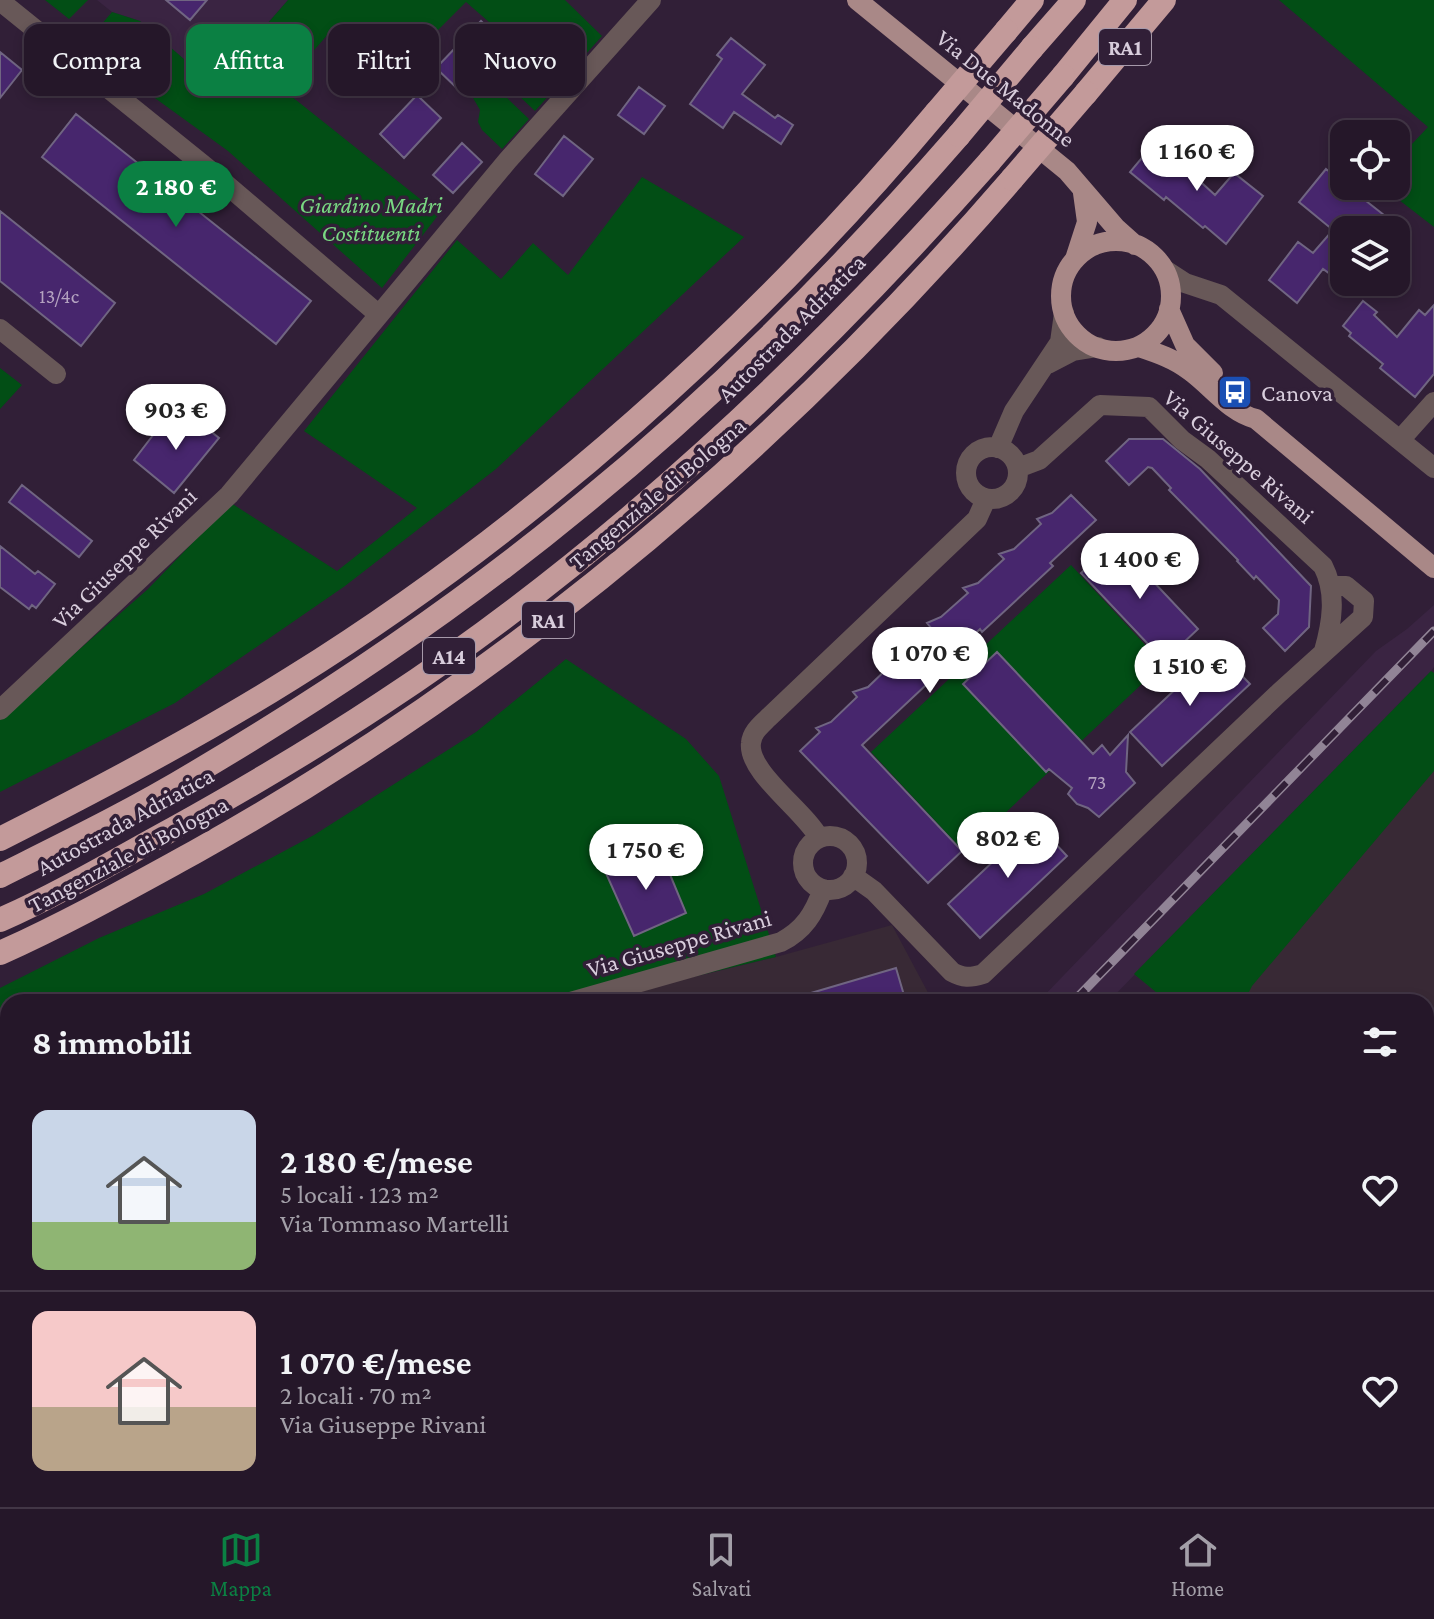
<!DOCTYPE html>
<html lang="it">
<meta charset="utf-8">
<style>
body{margin:0;font-family:"Crimson Pro",serif;background:#312435;color:#f1f3f6;height:100vh;display:flex;flex-direction:column;font-size:30px;white-space:nowrap}
*{box-sizing:border-box;margin:0}
p{font-size:26px;color:#a39fa8}
.icon{flex:none;width:44px;height:44px;fill:none;stroke:currentColor;stroke-width:2;stroke-linecap:round;stroke-linejoin:round}
.map{position:relative;flex:1;overflow:hidden}
.drawer{position:absolute;left:0px;top:994px;width:1434px;height:514px;display:flex;flex-direction:column;background:#251729;border-radius:24px 24px 0 0;box-shadow:0 4px 12px #0003,0 0 0 2px #423646}
.drawer>*{flex:none}
.guide{position:absolute;left:24px;top:24px;width:800px;height:72px;display:flex;gap:16px}
.controls{position:absolute;left:1330px;top:120px;display:grid;gap:16px}
.controls a{display:grid;place-items:center;width:80px;height:80px;border-radius:16px;background:#251729;box-shadow:0 4px 12px #0003,0 0 0 2px #423646;font-size:40px}
.price{position:absolute;translate:-50% -68px;padding:0 18px;border-radius:28px;background:#fff;color:#222;font-size:26px;line-height:52px;filter:drop-shadow(0 2px 4px #0008)}
.price::after{content:'';position:absolute;left:50%;top:48px;width:24px;height:18px;margin-left:-12px;background:inherit;clip-path:polygon(0 0,100% 0,50% 100%)}
.price.active{background:#0b8043;color:#fff}
ul{padding:0;list-style:none}
li{display:flex;align-items:center;gap:24px;height:200px;padding:0 32px}
li+li{border-top:2px solid #423646}
li span{display:grid;place-items:center;flex:none;width:224px;height:160px;border-radius:16px;color:#555}
li>.icon{margin-inline-start:auto}
span .icon{width:96px;height:96px;fill:#fffc;stroke-width:1}
li b{font-size:34px}
h2{display:flex;justify-content:space-between;align-items:center;height:96px;padding:0 32px;font-size:34px}
.pill{padding:0 28px;border-radius:16px;background:#251729;box-shadow:0 4px 12px #0003,0 0 0 2px #423646;font-size:28px;line-height:72px}
.pill.active{background:#0b8043;color:#fff}
.menu{display:flex;justify-content:space-around;align-items:center;height:112px;border-top:2px solid #423646;background:#251729;font-size:22px;color:#a39fa8}
.menu a{display:grid;justify-items:center;gap:4px}
.menu .active{color:#0b8043}
.map>svg:first-child{display:block}
.built{fill:#3a2442}
.industrial{fill:#382935}
.green{fill:#024e15}
.building{fill:#47266d;stroke:#706582;stroke-width:2}
.lines{fill:none;stroke-linecap:round;stroke-linejoin:round}
.minor{stroke:#685858;stroke-width:20}
.major{stroke:#a98887;stroke-width:20}
.highway{stroke:#c39a9a;stroke-width:24}
.rail-casing{stroke:#918496;stroke-width:9}
.rail{stroke:#311f37;stroke-width:6;stroke-dasharray:18;stroke-linecap:butt}
.highway-bridge{stroke:#c39a9a;stroke-width:24}
.labels{text-anchor:middle;dominant-baseline:central;stroke-width:7;stroke-linejoin:round;paint-order:stroke}
.number-label{font-size:20px;fill:#b4a3c0}
.shield{fill:#311f37;stroke:#a699aa;stroke-width:2}
.shield-label{font-size:22px;font-weight:bold;fill:#d8cddc}
.street-label{font-size:24px;fill:#d8cddc;stroke:#311f37}
.park-label{font-size:24px;font-style:italic;fill:#79d882;stroke:#311f37}
.poi-label{font-size:24px;fill:#d8cddc;stroke:#311f37;text-anchor:start}
</style>
<div class="map">
<svg width="1434" height="1507" viewBox="0 0 1434 1507">
<rect width="100%" height="100%" fill="#311f37"/>
<path class="built" d="M97 0H288L213 85 140 21 112 12Z
M1434 605V667L1431 671 1108 1002H1038L1376 651 1407 629Z
M558 1500H621L614 1507H551Z"/>
<path class="industrial" d="M1431 671 1434 673V1221L1426 1214V1002H1168L1134 974Z
M892 925 933 1002H589L776 957Z
M8 1150V1235L0 1229V1153Z
M350 1500H558L551 1507H359Z"/>
<path class="green" d="M45 0H88L69 19Z
M288 0H565L602 36 535 111 496 74 494 66 512 42 466 2 409 59 375 51 337 24 281 88 439 214 382 288 228 151 83 46 112 12 140 21 214 85Z
M1279 0H1434V227L1381 186H1396V161L1428 127Z
M484 76 529 119 502 149 482 130 478 122 480 110 469 91Z
M642 177 744 237 496 469 345 586 175 703 0 792V719L148 589 231 503 337 571 417 508 304 431 457 240 501 279 533 243 568 275Z
M0 368 22 385 0 409Z
M1071 565 1163 664 964 852 871 752Z
M566 659 686 739 719 776 776 957 588 1002H8V1150L0 1153V988L99 938 204 894 314 835 476 732Z
M1431 671 1434 673V771L1252 986 1244 1002H1168L1134 974Z
M203 1500H256L255 1504 248 1507 201 1504Z
M621 1500H685L694 1507H614Z"/>
<path class="building" d="M166 0H207L190 20Z
M481 21 506 46 461 92 436 68Z
M731 38 765 65 742 94 775 118 778 115 793 125 781 144 734 112 723 128 690 104 722 59 717 55Z
M0 52 22 70 0 98Z
M639 87 665 106 644 134 618 115Z
M417 95 441 118 404 158 380 134Z
M76 114 311 301 276 344 42 157Z
M564 136 593 159 563 196 535 174Z
M1156 141 1215 195 1234 173 1263 196 1226 244 1205 226 1203 228 1166 197 1164 200 1130 172Z
M462 143 482 162 453 193 433 175Z
M1326 169 1344 183V186H1347L1403 230H1344V284L1323 269 1297 303 1269 280 1298 242 1313 253 1333 230 1299 202Z
M0 211 115 303 81 346 0 281Z
M1363 301 1377 312 1374 315 1397 337 1419 310 1425 315 1434 305V374L1415 397 1380 368 1383 364 1349 336 1351 333 1343 326Z
M167 417 185 431 195 419 219 438 174 493 134 460Z
M1129 439H1163L1200 469 1311 586 1309 627 1285 651 1263 628 1278 614 1279 600 1256 576 1254 579 1237 561 1238 560 1169 490 1171 488 1152 468 1148 467 1129 485 1106 461Z
M22 485 92 541 79 557 9 502Z
M1071 495 1096 520 1050 563 1053 566 982 632 980 629 939 667 942 670 862 745 962 851 928 883 800 751 820 732 816 728 831 722 857 697 853 692 868 687 893 663 889 658 904 653 931 628 927 623 941 617 968 593 963 588 978 583 1004 559 999 554 1014 549 1041 524 1037 519 1052 513Z
M1115 541 1198 629 1164 661 1081 573Z
M0 546 35 574 38 571 55 584 36 608 32 605 29 609 0 587Z
M1217 650 1250 684 1162 766 1130 732Z
M997 652 1093 754 1102 745 1110 755 1128 735 1126 772 1135 783 1099 817 1088 808 1077 804 1068 794 1072 788 1049 769 1046 772 963 684Z
M1035 822 1067 856 980 938 948 904Z
M659 848 686 913 634 936 605 871Z
M896 968 906 1002H795L794 998Z"/>
<g class="lines">
<path class="minor" d="M0 1 207 168 378 314
M1165 270 1185 283 1221 295 1434 468
M0 329 56 374
M1048 364 1073 351 1098 347
M1400 440 1434 402
M966 473a26 26 0 1 1 52 0a26 26 0 1 1-52 0Z
M998 448 1014 411 1060 342 1064 313
M1018 468 1039 460 1100 405 1149 407 1182 440 1208 459 1323 566C1337 593 1332 623 1324 651
M0 710 229 495 508 160 651 0
M803 863a27 27 0 1 1 54 0a27 27 0 1 1-54 0Z
M819 838C805 811 747 772 751 743 752 732 761 725 768 718L977 519 986 499
M853 876 874 891 952 972C963 978 970 978 983 974L1279 693 1363 617 1364 601 1346 586H1331
M570 1002 781 942C804 930 814 914 823 889
M0 1149H8
M0 1483 8 1488
M28 1500 40 1507
M275 1507 284 1501"/>
<path class="major" d="M857 0 1067 171 1116 228 1135 245
M1061 296a55 55 0 1 1 110 0a55 55 0 1 1-110 0Z
M1075 259 1087 222 1083 193
M1169 309 1185 345 1213 373
M1139 347C1157 353 1175 359 1190 371 1212 387 1229 412 1256 419L1434 568"/>
<path class="highway" d="M1006 31 1032 0
M1032 48 1074 0
M1063 76 1125 0
M1086 93 1164 0
M0 839C99 789 198 737 292 678 530 530 756 328 936 113
M0 876C66 843 132 811 195 773 330 693 462 604 583 504 719 393 844 267 959 135
M0 920C59 894 116 860 173 829 245 789 316 747 384 702 611 553 810 364 990 161
M0 953C67 923 131 887 195 852 508 677 778 450 1012 179"/>
<g class="rail-casing">
<path id="rail" d="M1073 1002 1434 631
M577 1507 584 1500"/>
</g>
<use href="#rail" class="rail"/>
<path class="highway-bridge" d="M936 113 1006 31
M959 135 1032 48
M990 161 1063 76
M1012 179 1086 93"/>
</g>
<defs>
<g id="bus-square" transform="scale(1.8)"><rect x="-9" y="-9" width="18" height="18" rx="4" fill="#1a4fb4" stroke="#311f37"/><path d="M-5-6H5V4H4V6H2V4H-2V6H-4V4H-5ZM-3.5-4V0h7V-4ZM-3.5 1.2v1.5H-2V1.2ZM2 1.2v1.5H3.5V1.2Z" fill="#fff"/></g>
</defs>
<g fill-rule="evenodd">
<use href="#bus-square" x="1235" y="392"/>
</g>
<g class="labels">
<g class="number-label">
<text x="59" y="296">13/4c</text>
<text x="1097" y="782">73</text>
</g>
<g class="shield">
<rect x="1099" y="29" width="52" height="36" rx="6"/>
<rect x="522" y="602" width="52" height="36" rx="6"/>
<rect x="423" y="638" width="52" height="36" rx="6"/>
</g>
<g class="shield-label">
<text x="1125" y="47">RA1</text>
<text x="548" y="620">RA1</text>
<text x="449" y="656">A14</text>
</g>
<g class="street-label">
<text transform="translate(1006 88) rotate(39)">Via Due Madonne</text>
<text transform="translate(791 328) rotate(-45)">Autostrada Adriatica</text>
<text transform="translate(1239 456) rotate(41)">Via Giuseppe Rivani</text>
<text transform="translate(657 493) rotate(-40)">Tangenziale di Bologna</text>
<text transform="translate(124 558) rotate(-44)">Via Giuseppe Rivani</text>
<text transform="translate(125 821) rotate(-29)">Autostrada Adriatica</text>
<text transform="translate(128 854) rotate(-28)">Tangenziale di Bologna</text>
<text transform="translate(679 943) rotate(-16)">Via Giuseppe Rivani</text>
</g>
<g class="park-label">
<text x="371" y="204">Giardino Madri<tspan x="371" dy="28">Costituenti</tspan></text>
</g>
<g class="poi-label">
<text x="1261" y="392">Canova</text>
</g>
</g>
</svg>
<div class="controls">
<a><svg class="icon" aria-label="locate" viewBox="0 0 24 24"><circle cx="12" cy="12" r="6"/><path d="M12 2v4M12 18v4M2 12h4M18 12h4"/></svg></a>
<a><svg class="icon" aria-label="layers" viewBox="0 0 24 24"><path d="M12 4l9 5-9 5-9-5zM3 14l9 5 9-5"/></svg></a>
</div>
<b class="price" style="left:1197px;top:193px">1 160 €</b>
<b class="price active" style="left:176px;top:229px">2 180 €</b>
<b class="price" style="left:176px;top:452px">903 €</b>
<b class="price" style="left:1140px;top:601px">1 400 €</b>
<b class="price" style="left:930px;top:695px">1 070 €</b>
<b class="price" style="left:1190px;top:708px">1 510 €</b>
<b class="price" style="left:1008px;top:880px">802 €</b>
<b class="price" style="left:646px;top:892px">1 750 €</b>
<div class="guide">
<a class="pill">Compra</a>
<a class="pill active">Affitta</a>
<a class="pill">Filtri</a>
<a class="pill">Nuovo</a>
</div>
<section class="drawer">
<h2>8 immobili<svg class="icon" aria-label="filters" viewBox="0 0 24 24"><path d="M4 7h16M4 17h16"/><circle cx="9" cy="7" r="2"/><circle cx="15" cy="17" r="2"/></svg></h2>
<ul>
<li><span style="background:linear-gradient(#c9d6e8 70%,#8fb573 0)"><svg class="icon" aria-label="home" viewBox="0 0 24 24"><path d="M3 11l9-7 9 7M6 9v11h12V9"/></svg></span><div><b>2 180 €/mese</b><p>5 locali · 123 m²</p><p>Via Tommaso Martelli</p></div><svg class="icon" aria-label="heart" viewBox="0 0 24 24"><path d="M12 20l-8-8c-3-5 5-10 8-4 3-6 11-1 8 4z"/></svg></li>
<li><span style="background:linear-gradient(#f6c9c9 60%,#b9a48a 0)"><svg class="icon" aria-label="home" viewBox="0 0 24 24"><path d="M3 11l9-7 9 7M6 9v11h12V9"/></svg></span><div><b>1 070 €/mese</b><p>2 locali · 70 m²</p><p>Via Giuseppe Rivani</p></div><svg class="icon" aria-label="heart" viewBox="0 0 24 24"><path d="M12 20l-8-8c-3-5 5-10 8-4 3-6 11-1 8 4z"/></svg></li>
</ul>
</section>
</div>
<nav class="menu">
<a class="active"><svg class="icon" aria-label="map" viewBox="0 0 24 24"><path d="M3 6l6-2 6 2 6-2v14l-6 2-6-2-6 2zM9 4v14M15 6v14"/></svg>Mappa</a>
<a><svg class="icon" aria-label="saved" viewBox="0 0 24 24"><path d="M7 4h10v16l-5-4-5 4z"/></svg>Salvati</a>
<a><svg class="icon" aria-label="home" viewBox="0 0 24 24"><path d="M3 11l9-7 9 7M6 9v11h12V9"/></svg>Home</a>
</nav>
